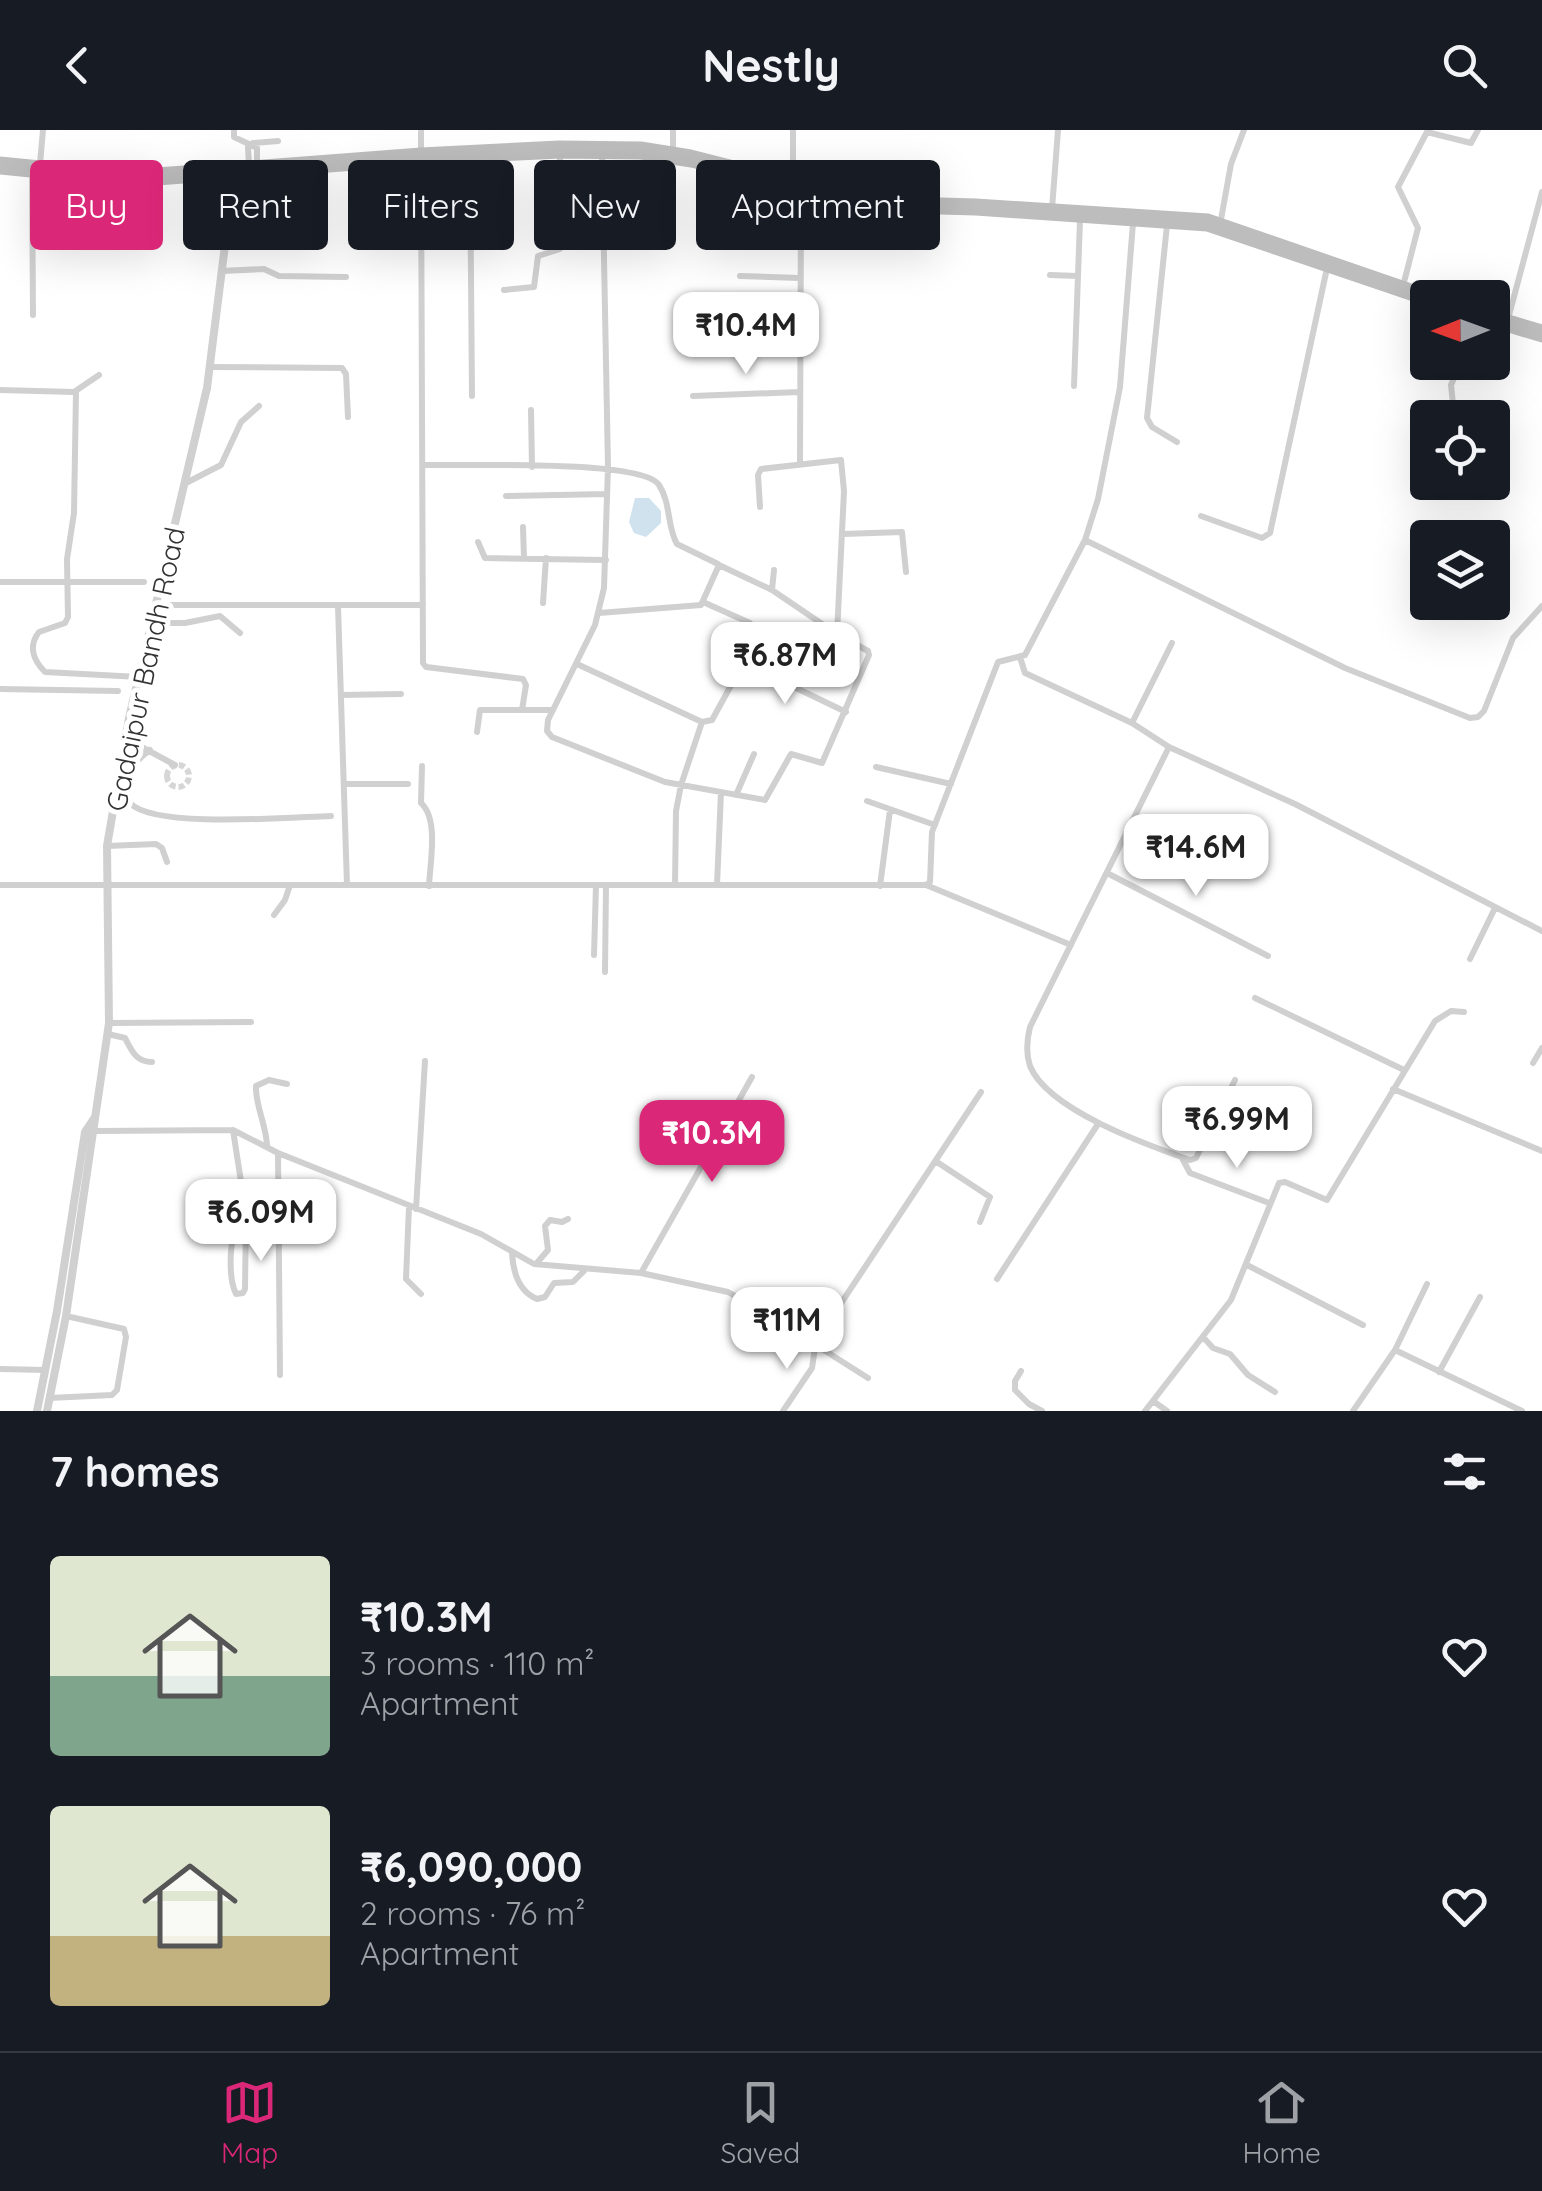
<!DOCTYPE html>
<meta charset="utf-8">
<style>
body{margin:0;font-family:Quicksand,sans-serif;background:#20242c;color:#f1f3f6;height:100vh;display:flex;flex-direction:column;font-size:38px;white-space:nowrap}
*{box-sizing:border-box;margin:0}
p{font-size:32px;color:#9ea1a6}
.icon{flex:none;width:55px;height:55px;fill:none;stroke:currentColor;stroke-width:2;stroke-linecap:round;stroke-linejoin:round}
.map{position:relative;height:1281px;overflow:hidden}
.sheet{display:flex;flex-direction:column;background:#171b24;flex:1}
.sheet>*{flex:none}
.top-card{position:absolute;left:30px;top:30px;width:1000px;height:90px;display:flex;gap:20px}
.needle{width:65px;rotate:269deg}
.tools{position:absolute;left:1410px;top:150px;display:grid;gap:20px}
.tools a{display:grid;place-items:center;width:100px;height:100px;border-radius:10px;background:#171b24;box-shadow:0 10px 40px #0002;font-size:50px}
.price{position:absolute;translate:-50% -85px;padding:0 22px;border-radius:20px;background:#fff;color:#222;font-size:32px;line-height:65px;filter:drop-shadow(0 2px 5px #0008)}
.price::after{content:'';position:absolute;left:50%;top:60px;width:30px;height:22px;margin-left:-15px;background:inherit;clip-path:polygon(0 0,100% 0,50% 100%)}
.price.active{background:#db2777;color:#fff}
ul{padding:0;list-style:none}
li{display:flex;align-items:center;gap:30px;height:250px;padding:0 50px}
li span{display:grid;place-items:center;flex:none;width:280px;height:200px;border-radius:10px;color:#555}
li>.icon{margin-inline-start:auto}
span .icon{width:120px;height:120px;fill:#fffc;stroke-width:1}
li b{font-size:42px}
h2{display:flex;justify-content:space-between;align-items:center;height:120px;padding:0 50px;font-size:42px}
.chip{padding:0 35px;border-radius:10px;background:#171b24;box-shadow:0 10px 40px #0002;font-size:35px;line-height:90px}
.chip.active{background:#db2777;color:#fff}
header{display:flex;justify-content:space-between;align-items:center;height:130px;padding:0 50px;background:#171b24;font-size:45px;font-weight:700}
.dock{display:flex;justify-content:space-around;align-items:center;height:140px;border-top:2px solid #363941;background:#171b24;font-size:28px;color:#9ea1a6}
.dock a{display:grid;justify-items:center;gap:5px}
.dock .active{color:#db2777}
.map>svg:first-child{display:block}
.water{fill:#cfe2ee}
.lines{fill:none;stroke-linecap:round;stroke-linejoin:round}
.minor-tunnel{stroke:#d6d6d6;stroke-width:6;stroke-dasharray:6 3;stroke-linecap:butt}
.minor{stroke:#d0d0d0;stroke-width:6}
.tertiary{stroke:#d0d0d0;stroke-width:8}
.secondary{stroke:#bdbdbd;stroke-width:9}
.labels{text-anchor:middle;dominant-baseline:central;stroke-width:10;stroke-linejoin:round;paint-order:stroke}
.street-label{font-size:28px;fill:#333;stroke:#fff}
</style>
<header><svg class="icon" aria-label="back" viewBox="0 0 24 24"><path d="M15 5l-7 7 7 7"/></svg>Nestly<svg class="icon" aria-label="search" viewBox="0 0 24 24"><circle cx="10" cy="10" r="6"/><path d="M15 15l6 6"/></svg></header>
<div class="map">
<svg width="1542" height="1281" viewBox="0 0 1542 1281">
<rect width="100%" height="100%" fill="#fff"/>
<path class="water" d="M635 368H649L661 381V393L646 407 634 403 629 392Z"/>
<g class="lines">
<path class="minor-tunnel" d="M167 646a11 11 0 1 1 22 0a11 11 0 1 1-22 0Z"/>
<path class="minor" d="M234 0V7L251 15
M673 0V21
M793 0V44L801 74 800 333
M253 13 278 11
M421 22V0
M602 24 608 337 604 458 595 495 548 590 547 601 552 607 665 652 765 670 791 624 822 633 869 525 868 521 837 504
M470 29 472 266
M421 31 423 533 426 537 523 549 526 555 522 580
M40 34 43 0
M249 35 248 17 251 15 257 18V35
M32 43 33 185
M1052 79 1058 0
M1167 95 1147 288 1152 297 1177 312
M1220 95 1231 34 1244 0
M221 141 264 139 279 146 346 147
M1050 145 1078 146
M740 146 800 148
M1403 156 1418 98 1398 57 1427 2 1471 13 1478 0
M504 160 534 157 538 126 560 119V24
M738 173H799
M1508 189 1542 62
M209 237 342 238 346 244 348 287
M1074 256 1080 90
M0 260 74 262 99 245
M76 262 74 383 67 429 68 487 65 493 39 502C28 516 33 530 45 542L139 547
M693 266 799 262
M531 280 532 337
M1450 288 1453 274 1451 255 1461 232
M423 335C460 336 642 329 659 355 671 373 667 397 677 414L718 434
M186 353 221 335 241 292 259 276
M1422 362 1428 348
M506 366 607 364
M1201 386 1262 408 1270 403 1327 138
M523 397 524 428
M843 404 902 402 906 442
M1085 410 1345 538 1470 588 1478 587 1484 581 1513 508 1542 476
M478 412 485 428 606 430
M0 452H144
M772 460 774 440
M543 473 546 428
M156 475H423
M338 476 347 755
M599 483 701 475 719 435 772 460 837 504 844 361 841 330 761 339 758 345 760 377
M152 493H185L220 486 240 503
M1020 527 1025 543 1132 593 1169 617 1030 897C1027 909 1026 924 1030 936 1048 980 1147 1015 1190 1030L1196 1028 1235 950
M577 534 702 592 712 590 740 539 752 498 750 493 703 472
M740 539 785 559 792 556 846 582
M0 559 118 561
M341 565 401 564
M1132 593 1172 513
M477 602 480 580H553
M125 608 175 635
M1169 617 1295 674 1542 801
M150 620C131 633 123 650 130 673 154 699 292 687 331 686
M422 636 421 673C439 689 430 733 429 756
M876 637 951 654
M344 654H408
M736 665 754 624
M867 671 935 695
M107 716 156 714 162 718 167 732
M1107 743 1268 826
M0 755H926L930 752 932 702 998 532 1025 525 1085 410 1098 369 1120 257 1133 93
M675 755 676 681 681 655 702 592
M717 755 721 662
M926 755 1071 815
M880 756 890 680
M274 785 285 770 290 755
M594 825 596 755
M1470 829 1495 778
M605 842 606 755
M1255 868 1404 940
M109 893 251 892
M108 904 125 908C132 921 136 932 152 932
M1533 933 1542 918
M1393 959 1542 1021
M233 1000 246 1084 245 1159 243 1163 236 1164C229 1150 228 1111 238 1098H245
M95 1001 233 1000 278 1023 481 1104 534 1134 641 1143 728 1162 816 1211 981 962
M267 1015C266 994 255 975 256 956L269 950 287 954
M278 1023 280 1245
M1182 1028 1190 1043 1269 1073
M937 1032 990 1067 980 1092
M409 1076 406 1149 421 1164
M416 1079 425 931
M512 1123C513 1142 518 1161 537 1169L545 1167 554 1153 573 1152 584 1141
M536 1134 548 1120 545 1096 550 1090 562 1092 568 1089
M1247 1135 1363 1195
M641 1143 752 947
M997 1149 1098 994
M1203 1207 1213 1218 1230 1224 1248 1245 1275 1262
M816 1215 868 1248
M1395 1220 1427 1154
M0 1239 46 1240
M1021 1241 1015 1251V1260L1029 1274 1042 1281
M1439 1242 1480 1167
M49 1268 112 1265 117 1260 126 1207 124 1199 66 1186
M1153 1271 1167 1281
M783 1281 812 1238 816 1211
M1145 1281 1231 1170 1279 1053 1285 1052 1327 1070 1435 891 1451 881 1464 882
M1353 1281 1395 1220 1522 1281"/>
<path class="tertiary" d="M37 1281 57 1181 85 1002 95 987
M47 1281 66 1186 109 893 107 716 129 588 207 258 234 44"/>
<path class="secondary" d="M0 31 131 44 421 22 559 15 641 16 691 24 870 70 976 73 1208 88 1440 168
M0 40 131 53 421 31 560 24 641 25 691 33 869 78 976 81 1207 97 1428 172
M1492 184 1542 199
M1492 193 1542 208"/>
</g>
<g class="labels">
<g class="street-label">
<text transform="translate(145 539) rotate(-78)">Gadaipur Bandh Road</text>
</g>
</g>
</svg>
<div class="tools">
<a><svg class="needle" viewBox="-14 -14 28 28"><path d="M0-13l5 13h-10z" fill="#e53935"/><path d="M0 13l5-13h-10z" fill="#9ea1a6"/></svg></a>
<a><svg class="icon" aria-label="locate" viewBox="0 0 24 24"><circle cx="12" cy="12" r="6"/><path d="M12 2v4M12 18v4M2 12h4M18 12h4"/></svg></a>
<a><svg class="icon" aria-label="layers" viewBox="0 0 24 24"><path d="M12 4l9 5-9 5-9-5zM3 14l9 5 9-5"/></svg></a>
</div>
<b class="price" style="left:746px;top:247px">₹10.4M</b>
<b class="price" style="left:785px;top:577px">₹6.87M</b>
<b class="price" style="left:1196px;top:769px">₹14.6M</b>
<b class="price" style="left:1237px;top:1041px">₹6.99M</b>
<b class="price active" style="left:712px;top:1055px">₹10.3M</b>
<b class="price" style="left:261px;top:1134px">₹6.09M</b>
<b class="price" style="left:787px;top:1242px">₹11M</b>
<div class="top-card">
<a class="chip active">Buy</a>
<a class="chip">Rent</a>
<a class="chip">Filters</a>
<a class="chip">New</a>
<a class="chip">Apartment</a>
</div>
</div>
<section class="sheet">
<h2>7 homes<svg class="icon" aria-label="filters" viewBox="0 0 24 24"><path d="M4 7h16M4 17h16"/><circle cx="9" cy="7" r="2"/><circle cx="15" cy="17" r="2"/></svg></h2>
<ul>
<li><span style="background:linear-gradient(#dfe7d0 60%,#7fa58c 0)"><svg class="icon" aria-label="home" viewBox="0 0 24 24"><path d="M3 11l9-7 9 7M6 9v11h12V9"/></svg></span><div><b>₹10.3M</b><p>3 rooms · 110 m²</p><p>Apartment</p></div><svg class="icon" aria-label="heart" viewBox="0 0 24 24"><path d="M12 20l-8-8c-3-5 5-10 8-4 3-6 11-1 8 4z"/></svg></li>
<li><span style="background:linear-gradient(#dfe7d0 65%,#c2b280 0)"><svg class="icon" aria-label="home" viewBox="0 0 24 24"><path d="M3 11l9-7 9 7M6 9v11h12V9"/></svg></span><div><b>₹6,090,000</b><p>2 rooms · 76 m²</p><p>Apartment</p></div><svg class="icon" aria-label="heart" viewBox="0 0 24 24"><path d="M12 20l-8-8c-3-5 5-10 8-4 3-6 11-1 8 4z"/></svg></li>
</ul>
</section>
<nav class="dock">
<a class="active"><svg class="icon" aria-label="map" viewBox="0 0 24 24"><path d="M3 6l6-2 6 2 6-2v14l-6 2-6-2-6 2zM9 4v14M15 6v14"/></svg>Map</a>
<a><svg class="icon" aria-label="saved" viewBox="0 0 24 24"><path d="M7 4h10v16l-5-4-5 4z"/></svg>Saved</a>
<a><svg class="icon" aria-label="home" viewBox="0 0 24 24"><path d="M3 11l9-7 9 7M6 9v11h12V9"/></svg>Home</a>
</nav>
